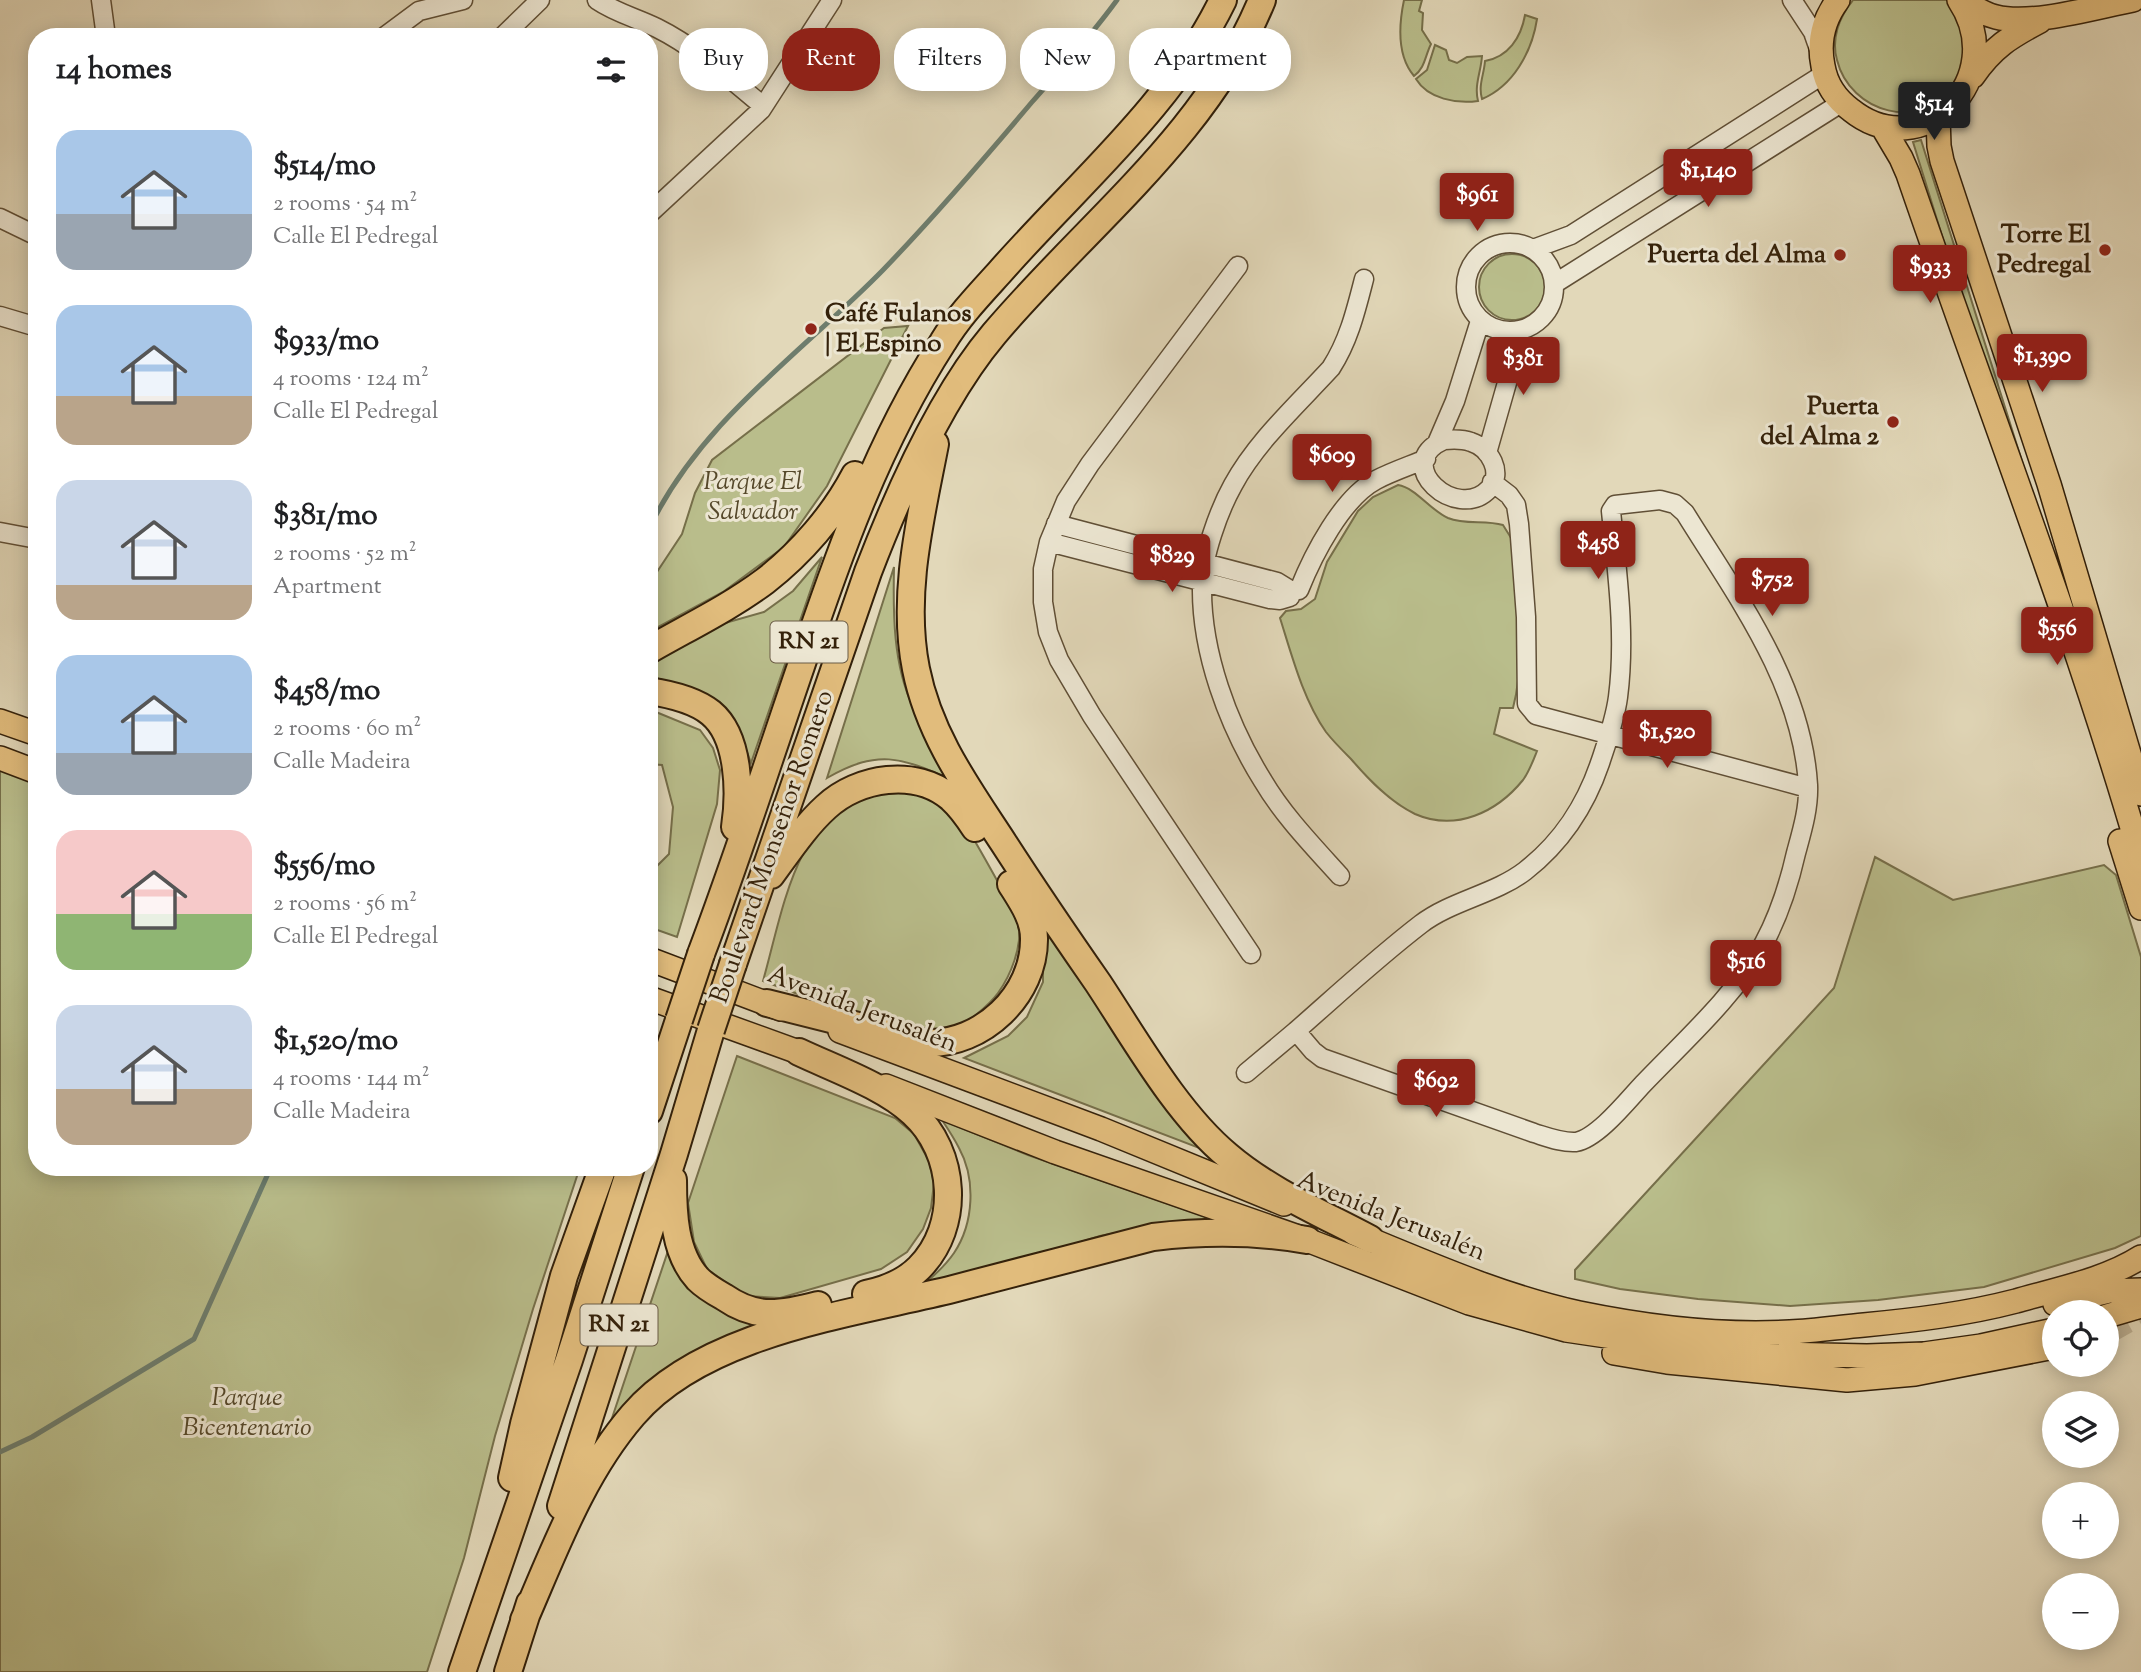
<!DOCTYPE html>
<meta charset="utf-8">
<style>
body{margin:0;font-family:"Sorts Mill Goudy",serif;background:#f2f2f2;color:#202124;height:100vh;display:flex;flex-direction:column;font-size:26px;white-space:nowrap}
*{box-sizing:border-box;margin:0}
p{font-size:23px;color:#757577}
.icon{flex:none;width:38px;height:38px;fill:none;stroke:currentColor;stroke-width:2;stroke-linecap:round;stroke-linejoin:round}
.map{position:relative;flex:1;overflow:hidden}
.panel{position:absolute;left:28px;top:28px;width:630px;height:1148px;display:flex;flex-direction:column;background:#fff;border-radius:28px;box-shadow:0 4px 18px #0003}
.panel>*{flex:none}
.hud{position:absolute;left:679px;top:28px;width:665px;height:63px;display:flex;gap:14px}
.buttons{position:absolute;left:2042px;top:1300px;display:grid;gap:14px}
.buttons a{display:grid;place-items:center;width:77px;height:77px;border-radius:50%;background:#fff;box-shadow:0 4px 18px #0003;font-size:35px}
.price{position:absolute;translate:-50% -60px;padding:0 16px;border-radius:7px;background:#8f2418;color:#fff;font-size:23px;line-height:46px;filter:drop-shadow(0 2px 4px #0008)}
.price::after{content:'';position:absolute;left:50%;top:42px;width:21px;height:16px;margin-left:-10px;background:inherit;clip-path:polygon(0 0,100% 0,50% 100%)}
.price.selected{background:#222;color:#fff}
ul{padding:0;list-style:none}
li{display:flex;align-items:center;gap:21px;height:175px;padding:0 28px}
li span{display:grid;place-items:center;flex:none;width:196px;height:140px;border-radius:21px;color:#555}
li>.icon{margin-inline-start:auto}
span .icon{width:84px;height:84px;fill:#fffc;stroke-width:1}
li b{font-size:30px}
h2{display:flex;justify-content:space-between;align-items:center;height:84px;padding:0 28px;font-size:30px}
.pill{padding:0 24px;border-radius:28px;background:#fff;box-shadow:0 4px 18px #0003;font-size:24px;line-height:63px}
.pill.selected{background:#8f2418;color:#fff}
.map>svg:first-child{display:block}
.green{fill:#b9bd8b;stroke:#766f4a;stroke-width:2}
.lines{fill:none;stroke-linecap:round;stroke-linejoin:round}
.stream{stroke:#6e7d6d;stroke-width:5}
.major-tunnel{stroke:#bfb396;stroke-width:23;stroke-dasharray:23 11;stroke-linecap:butt}
.minor-casing{stroke:#604f36;stroke-width:21}
.major-casing{stroke:#34210a;stroke-width:26}
.highway-casing{stroke:#34210a;stroke-width:30}
.minor{stroke:#ece6d2;stroke-width:18}
.major{stroke:#e1bc7c;stroke-width:23}
.highway{stroke:#e1bc7c;stroke-width:26}
.highway-bridge-casing{stroke:#34210a;stroke-width:30;stroke-linecap:butt}
.highway-bridge{stroke:#e1bc7c;stroke-width:26}
.poi-dot{fill:#8f2418;stroke:#ece6d2;stroke-width:2.5}
.labels{text-anchor:middle;dominant-baseline:central;stroke-width:6;stroke-linejoin:round;paint-order:stroke}
.shield{fill:#ece6d2;stroke:#6b5c46;stroke-width:2}
.shield-label{font-size:24px;font-weight:bold;fill:#34210a}
.poi-label{font-size:26px;font-weight:bold;fill:#34210a;stroke:#ece6d2;text-anchor:end}
.park-label{font-size:26px;font-style:italic;fill:#55482a;stroke:#ece6d2}
.street-label{font-size:26px;fill:#34210a;stroke:#ece6d2}
</style>
<div class="map">
<svg width="2141" height="1672" viewBox="0 0 2141 1672">
<rect width="100%" height="100%" fill="#e2d8b9"/>
<filter id="stains"><feTurbulence type="fractalNoise" baseFrequency=".00286" numOctaves="4"/><feColorMatrix values="0 0 0 0 .2 0 0 0 0 .09 0 0 0 0 .02 0 0 0 .5 -.17"/></filter>
<radialGradient id="worn" r=".72"><stop offset=".6" stop-color="#630" stop-opacity="0"/><stop offset="1" stop-color="#630" stop-opacity=".3"/></radialGradient>
<path class="green" d="M1404 0H1422L1419 11 1423 13 1422 30 1431 44C1425 56 1425 68 1414 76 1397 56 1399 24 1404 0Z
M1853 0H1951C1963 18 1964 24 1965 45 1965 52 1966 60 1965 67 1964 73 1957 80 1954 85 1922 133 1850 113 1837 60 1831 39 1839 17 1853 0Z
M1525 15 1537 19C1532 52 1513 86 1482 99 1478 85 1484 75 1485 61 1508 57 1521 38 1525 15Z
M1435 45 1446 50 1449 60 1457 63 1467 57 1482 56C1481 72 1474 85 1478 101 1457 104 1428 99 1416 79L1427 70Z
M1921 140 2141 840V880L1913 142Z
M1479 287a33 33 0 1 1 66 0a33 33 0 1 1-66 0Z
M908 326 827 486 784 547 723 592 649 632V584L682 534 695 493 712 460 884 328Z
M1398 485C1416 488 1430 510 1448 518 1465 525 1485 520 1503 525L1513 541C1516 595 1527 655 1513 708H1500L1494 734 1537 751C1533 761 1529 772 1523 780 1497 812 1456 832 1415 814 1390 802 1369 780 1351 759 1342 750 1333 741 1326 732 1303 699 1292 656 1280 618L1286 611 1301 609 1315 599 1327 562 1358 511 1373 497Z
M822 557 751 763 741 736 693 689 649 676V661L711 627 764 612 793 591Z
M894 567C893 613 893 665 913 707 924 731 940 754 950 779 900 757 878 749 827 778Z
M656 712 700 730 713 748 720 770 717 804 677 937 649 927V874L669 854 673 807 662 765 649 764V713Z
M0 768 37 782V1167H580L533 1309 495 1436 464 1558 427 1672H0Z
M908 788C927 797 947 805 962 821 968 827 1018 917 1019 923 1022 947 1011 975 998 993 990 1004 965 1026 952 1029 904 1038 810 998 763 981 783 911 795 813 875 789 885 786 898 788 908 788Z
M1875 857 1953 900 2104 865 2116 875 2141 957V1236L2115 1248 1984 1287 1878 1300 1790 1306 1698 1299 1620 1289 1575 1279V1270L1834 988Z
M1043 918 1207 1151 964 1058 1008 1036 1027 1017 1043 982Z
M737 1056 895 1118 914 1134 929 1161 934 1183 931 1208 923 1229 907 1252 881 1269 780 1298 745 1296 707 1269 694 1242 688 1203Z
M942 1120 1028 1155 1215 1220 1167 1223 1100 1236 911 1294C926 1283 943 1269 954 1253 974 1223 976 1179 959 1148 954 1138 948 1129 942 1120Z
M671 1242 776 1323 607 1433Z"/>
<g class="lines">
<path class="stream" d="M649 529C699 422 803 352 883 270 935 216 984 159 1032 102 1061 69 1091 36 1117 0
M0 1452 32 1437 194 1339 271 1167"/>
<path class="major-tunnel" d="M2107 1333 2141 1314"/>
<g class="minor-casing">
<path id="minor" d="M101 0 106 37
M597 0C616 13 637 18 657 28 697 48 729 78 763 106
M1792 0 1813 32 1820 52
M384 37 419 11 463 0
M502 37 540 0
M649 214 761 110 832 0
M0 218 37 236
M1466 287a44 44 0 1 1 88 0a44 44 0 1 1-88 0Z
M1533 249 1571 235 1824 74
M1238 266 1090 464 1066 501 1049 542 1043 569V602L1048 632 1059 660 1092 716 1251 954
M1554 284 1841 103
M0 316 37 327
M1444 440C1454 439 1463 439 1471 442 1490 448 1504 473 1489 489 1457 523 1390 464 1444 440Z
M1437 443 1455 401 1480 321
M1487 453 1522 330
M1492 482 1509 495 1516 505 1519 524 1526 617 1527 704 1536 715 1808 788
M1660 500 1675 504 1685 513C1737 597 1802 683 1808 785 1809 808 1802 831 1796 853 1789 884 1779 915 1764 943 1736 995 1684 1041 1643 1084 1628 1100 1598 1138 1576 1142 1562 1143 1547 1137 1534 1133L1322 1058 1313 1051 1296 1031C1337 995 1378 957 1421 924 1451 901 1495 894 1525 871 1562 842 1585 807 1600 763 1607 742 1615 720 1618 697 1626 635 1617 572 1611 511L1615 505Z
M1056 524 1277 582 1290 590
M0 532 37 539
M1049 542 1270 599 1280 600 1290 597
M1299 590C1313 555 1342 498 1376 480 1391 472 1409 466 1426 459
M1340 876C1313 846 1283 815 1263 781 1228 725 1201 652 1202 586 1202 557 1219 510 1233 485 1257 441 1297 405 1331 368 1349 340 1356 310 1364 279
M1246 1073 1296 1031"/>
</g>
<g class="major-casing">
<path id="major" d="M1838 0C1823 20 1818 42 1823 66 1826 84 1836 99 1851 110 1922 167 2011 78 1959 0
M1962 0C1973 7 1983 14 1996 17 2032 26 2096 7 2133 0
M1973 76C1993 47 2010 37 2040 21
M1938 116 1939 146 1942 161 2049 484 2141 794
M1882 126 1901 158 1908 174C1986 402 2074 627 2141 858
M0 721 37 734
M0 758 37 772
M2120 841 2141 908
M649 959 781 1009
M649 998 815 1058
M840 1031 1101 1129 1284 1204
M886 1086 1055 1152 1307 1240 1469 1303 1566 1330 1667 1345 1773 1354 1867 1356 1924 1354 1981 1346 2054 1330
M1354 1233C1428 1263 1501 1296 1579 1313 1647 1327 1721 1336 1790 1332 1815 1331 1840 1327 1864 1325 1916 1320 1966 1314 2016 1301 2057 1289 2105 1280 2141 1257
M2055 1304 2109 1291 2141 1290
M2107 1316 2141 1306
M1614 1353 1667 1362 1847 1380 1915 1374 2054 1347"/>
</g>
<g class="highway-casing">
<path id="highway" d="M935 444C921 517 901 594 916 669 929 735 967 787 1003 842 1034 890 1066 937 1098 983 1135 1039 1177 1114 1228 1156 1269 1191 1323 1214 1370 1239
M649 650C687 628 729 608 765 581 801 553 834 515 855 475
M649 691C669 694 695 700 711 713 740 737 740 794 735 827
M771 875C788 852 805 826 826 807 858 777 916 768 951 798 961 807 968 817 975 828
M701 954C737 859 768 762 801 666 839 553 878 443 943 342 958 317 979 295 999 273 1076 185 1171 107 1223 0
M733 964 868 572C898 494 940 398 994 334 1086 225 1207 135 1262 0
M767 1003 926 1043C982 1045 1035 995 1034 938 1034 918 1021 900 1011 884
M799 1052C835 1069 884 1086 913 1113 956 1152 961 1226 919 1268 904 1283 885 1290 866 1294
M649 1111 679 1020
M673 1180C673 1212 674 1253 698 1279 705 1286 715 1292 724 1297 737 1306 754 1313 770 1313 786 1313 803 1309 818 1305
M512 1478 524 1424 564 1276 603 1167
M561 1506 674 1154 711 1030
M524 1620C555 1549 582 1474 633 1415 704 1332 852 1314 953 1289 1020 1272 1086 1254 1153 1237 1205 1231 1256 1231 1307 1240
M462 1672 569 1360 631 1167
M508 1672 530 1603"/>
</g>
<use href="#minor" class="minor"/>
<use href="#major" class="major"/>
<use href="#highway" class="highway"/>
<g class="highway-bridge-casing">
<path id="highway-bridge" d="M679 1020 701 954
M711 1030 733 964"/>
</g>
<use href="#highway-bridge" class="highway-bridge"/>
</g>
<g class="poi-dot">
<circle cx="2105" cy="250" r="7"/>
<circle cx="1840" cy="255" r="7"/>
<circle cx="811" cy="329" r="7"/>
<circle cx="1893" cy="422" r="7"/>
</g>
<g class="labels">
<g class="shield">
<rect x="770.5" y="621.5" width="77" height="41" rx="5"/>
<rect x="580.5" y="1304.5" width="77" height="41" rx="5"/>
</g>
<g class="shield-label">
<text x="809" y="642">RN 21</text>
<text x="619" y="1325">RN 21</text>
</g>
<g class="poi-label">
<text x="2091" y="235">Torre El<tspan x="2091" dy="30">Pedregal</tspan></text>
<text x="1826" y="255">Puerta del Alma</text>
<text x="825" y="314" text-anchor="start">Café Fulanos<tspan x="825" dy="30">| El Espino</tspan></text>
<text x="1879" y="407">Puerta<tspan x="1879" dy="30">del Alma 2</tspan></text>
</g>
<g class="park-label">
<text x="753" y="482">Parque El<tspan x="753" dy="30">Salvador</tspan></text>
<text x="247" y="1398">Parque<tspan x="247" dy="30">Bicentenario</tspan></text>
</g>
<g class="street-label">
<text transform="translate(773 847) rotate(-71)">Boulevard Monseñor Romero</text>
<text transform="translate(862 1010) rotate(21)">Avenida Jerusalén</text>
<text transform="translate(1391 1217) rotate(22)">Avenida Jerusalén</text>
</g>
</g>
<rect width="100%" height="100%" filter="url(#stains)"/>
<rect width="100%" height="100%" fill="url(#worn)"/>
</svg>
<div class="buttons">
<a><svg class="icon" aria-label="locate" viewBox="0 0 24 24"><circle cx="12" cy="12" r="6"/><path d="M12 2v4M12 18v4M2 12h4M18 12h4"/></svg></a>
<a><svg class="icon" aria-label="layers" viewBox="0 0 24 24"><path d="M12 4l9 5-9 5-9-5zM3 14l9 5 9-5"/></svg></a>
<a>+</a>
<a>−</a>
</div>
<b class="price selected" style="left:1934px;top:142px">$514</b>
<b class="price" style="left:1708px;top:209px">$1,140</b>
<b class="price" style="left:1477px;top:233px">$961</b>
<b class="price" style="left:1930px;top:305px">$933</b>
<b class="price" style="left:2042px;top:394px">$1,390</b>
<b class="price" style="left:1523px;top:397px">$381</b>
<b class="price" style="left:1332px;top:494px">$609</b>
<b class="price" style="left:1598px;top:581px">$458</b>
<b class="price" style="left:1172px;top:594px">$829</b>
<b class="price" style="left:1772px;top:618px">$752</b>
<b class="price" style="left:2057px;top:667px">$556</b>
<b class="price" style="left:1667px;top:770px">$1,520</b>
<b class="price" style="left:1746px;top:1000px">$516</b>
<b class="price" style="left:1436px;top:1119px">$692</b>
<div class="hud">
<a class="pill">Buy</a>
<a class="pill selected">Rent</a>
<a class="pill">Filters</a>
<a class="pill">New</a>
<a class="pill">Apartment</a>
</div>
<section class="panel">
<h2>14 homes<svg class="icon" aria-label="filters" viewBox="0 0 24 24"><path d="M4 7h16M4 17h16"/><circle cx="9" cy="7" r="2"/><circle cx="15" cy="17" r="2"/></svg></h2>
<ul>
<li><span style="background:linear-gradient(#a9c7e8 60%,#9aa5b1 0)"><svg class="icon" aria-label="home" viewBox="0 0 24 24"><path d="M3 11l9-7 9 7M6 9v11h12V9"/></svg></span><div><b>$514/mo</b><p>2 rooms · 54 m²</p><p>Calle El Pedregal</p></div></li>
<li><span style="background:linear-gradient(#a9c7e8 65%,#b9a48a 0)"><svg class="icon" aria-label="home" viewBox="0 0 24 24"><path d="M3 11l9-7 9 7M6 9v11h12V9"/></svg></span><div><b>$933/mo</b><p>4 rooms · 124 m²</p><p>Calle El Pedregal</p></div></li>
<li><span style="background:linear-gradient(#c9d6e8 75%,#b9a48a 0)"><svg class="icon" aria-label="home" viewBox="0 0 24 24"><path d="M3 11l9-7 9 7M6 9v11h12V9"/></svg></span><div><b>$381/mo</b><p>2 rooms · 52 m²</p><p>Apartment</p></div></li>
<li><span style="background:linear-gradient(#a9c7e8 70%,#9aa5b1 0)"><svg class="icon" aria-label="home" viewBox="0 0 24 24"><path d="M3 11l9-7 9 7M6 9v11h12V9"/></svg></span><div><b>$458/mo</b><p>2 rooms · 60 m²</p><p>Calle Madeira</p></div></li>
<li><span style="background:linear-gradient(#f6c9c9 60%,#8fb573 0)"><svg class="icon" aria-label="home" viewBox="0 0 24 24"><path d="M3 11l9-7 9 7M6 9v11h12V9"/></svg></span><div><b>$556/mo</b><p>2 rooms · 56 m²</p><p>Calle El Pedregal</p></div></li>
<li><span style="background:linear-gradient(#c9d6e8 60%,#b9a48a 0)"><svg class="icon" aria-label="home" viewBox="0 0 24 24"><path d="M3 11l9-7 9 7M6 9v11h12V9"/></svg></span><div><b>$1,520/mo</b><p>4 rooms · 144 m²</p><p>Calle Madeira</p></div></li>
</ul>
</section>
</div>
